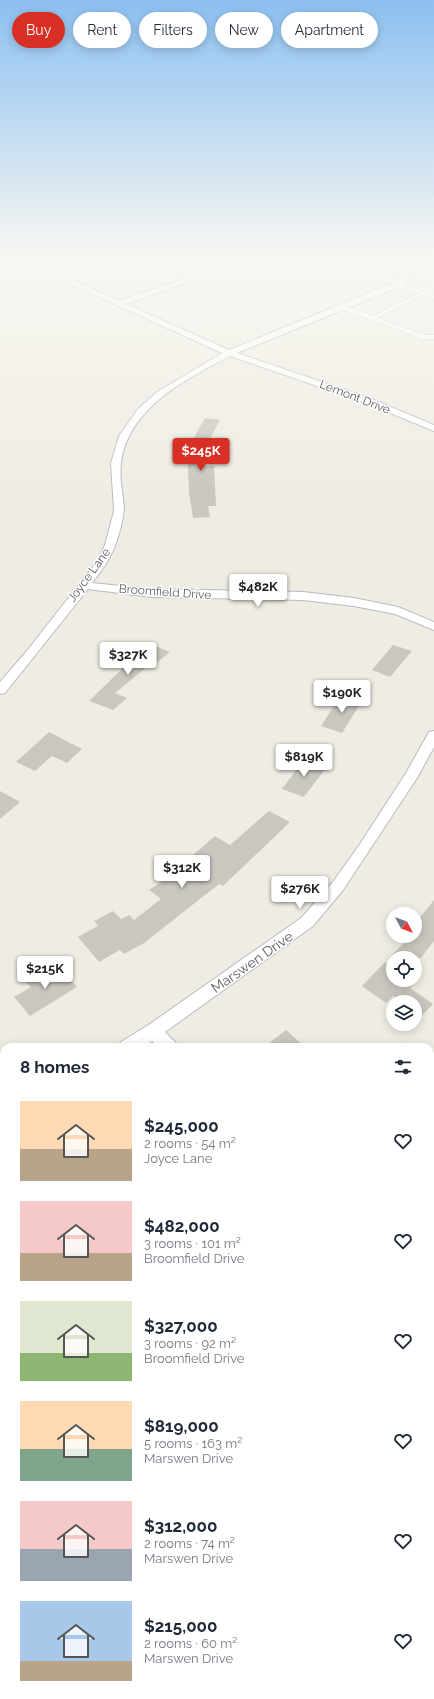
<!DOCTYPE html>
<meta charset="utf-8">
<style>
body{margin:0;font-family:Raleway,sans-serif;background:#f6f6f7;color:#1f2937;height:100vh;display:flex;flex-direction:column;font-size:15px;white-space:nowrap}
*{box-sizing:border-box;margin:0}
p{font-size:13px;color:#747a83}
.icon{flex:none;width:22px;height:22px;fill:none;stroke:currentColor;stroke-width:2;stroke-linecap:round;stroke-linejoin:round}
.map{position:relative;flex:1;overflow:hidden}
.panel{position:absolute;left:0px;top:1043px;width:434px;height:656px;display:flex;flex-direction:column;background:#fff;border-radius:12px 12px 0 0;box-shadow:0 2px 10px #0003}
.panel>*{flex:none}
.hud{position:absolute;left:12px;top:12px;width:410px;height:36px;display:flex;gap:8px}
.needle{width:26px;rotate:131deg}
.controls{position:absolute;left:386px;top:907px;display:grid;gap:8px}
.controls a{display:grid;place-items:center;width:36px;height:36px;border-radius:50%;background:#fff;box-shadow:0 2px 10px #0003;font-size:20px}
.price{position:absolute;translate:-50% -34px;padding:0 9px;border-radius:4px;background:#fff;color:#222;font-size:13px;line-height:26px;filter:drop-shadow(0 1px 2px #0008)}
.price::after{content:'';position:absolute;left:50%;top:24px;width:12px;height:9px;margin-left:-6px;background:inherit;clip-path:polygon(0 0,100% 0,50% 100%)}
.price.on{background:#d93025;color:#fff}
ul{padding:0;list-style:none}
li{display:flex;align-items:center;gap:12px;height:100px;padding:0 20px}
li span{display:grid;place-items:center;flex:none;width:112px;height:80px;border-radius:0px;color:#555}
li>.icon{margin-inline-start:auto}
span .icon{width:48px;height:48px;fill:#fffc;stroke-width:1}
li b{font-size:17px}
h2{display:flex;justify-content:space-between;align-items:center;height:48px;padding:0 20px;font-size:17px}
.pill{padding:0 14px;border-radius:18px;background:#fff;box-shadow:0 2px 10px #0003;font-size:14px;line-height:36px}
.pill.on{background:#d93025;color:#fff}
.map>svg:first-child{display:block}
.building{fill:#cac7c0}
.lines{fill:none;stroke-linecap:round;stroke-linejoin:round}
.service-casing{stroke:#b8bbc0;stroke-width:5}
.minor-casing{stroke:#b8bbc0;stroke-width:2}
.secondary-casing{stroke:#b9bcc2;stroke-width:2}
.service{stroke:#fff;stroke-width:4}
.minor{fill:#fff;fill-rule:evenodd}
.secondary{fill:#fff;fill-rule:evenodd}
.labels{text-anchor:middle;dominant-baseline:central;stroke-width:3;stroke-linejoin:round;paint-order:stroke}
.far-street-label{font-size:12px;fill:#5b5f65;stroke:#fff}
.street-label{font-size:14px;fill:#5b5f65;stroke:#fff}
</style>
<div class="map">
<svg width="434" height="1699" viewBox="0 0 434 1699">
<rect width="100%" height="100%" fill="#efede3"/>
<path class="building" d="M205 418 220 420 195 466H214L216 506H208L210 517 193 518 189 492 187 450Z
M150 644 170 652 151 667 148 666 115 693 127 698 113 710 89 701 122 669 120 668Z
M393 645 412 651 390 677 372 670Z
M341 695 362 701 342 733 321 726Z
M49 732 82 749 67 763 52 756 35 771 16 762Z
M304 760 326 768 304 797 282 789Z
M0 791 20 802 0 819Z
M269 811 290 822 223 886 219 884 144 943 124 954 120 950 99 962 78 937 98 926 94 921 113 911 121 919 129 915 134 920 161 899 149 890 164 880 215 836 230 845Z
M434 900V941L421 958H389L411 936H415V924Z
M385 962 393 967V980H412L416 982 410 988 433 1004 415 1023V1002H401L393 996 386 1003 362 986Z
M57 964 77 987 30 1016 14 997 31 987 26 982Z
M286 1030 305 1047H264Z"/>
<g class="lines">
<g class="service-casing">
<path id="service" d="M419 262 434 263
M396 285 424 293
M342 307 424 337H434
M373 318 424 293 434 297"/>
</g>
<g class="minor-casing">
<path id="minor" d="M7 255H17L119 301 254 255H265L126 304 229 350 393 283 415 262 414 255H422V264L399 287 237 353 372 399 434 425V431L366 403 230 356C186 379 128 408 121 463 119 477 123 494 124 508 124 514 122 521 121 526 115 551 108 563 92 583L151 589 303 592 354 598 398 607 434 622V630L395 614 354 606 303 600 151 597 88 589 5 693 0 694V682L26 652 99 559 105 545 114 511 111 463 119 436 138 409 157 392 222 353Z
M434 731V747L417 778 343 890 313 926 165 1032 175 1042 178 1047H158L152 1041 142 1047H118L121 1042 147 1026 301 918 333 882 360 844 406 773 429 732Z
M4 1113V1130L0 1131V1114Z
M430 1282 434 1283V1304L430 1303Z
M0 1618 4 1620V1650L0 1648Z
M29 1695H56L58 1699H31Z"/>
</g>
<g class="secondary-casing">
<path id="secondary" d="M28 255H61L60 257 23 264 0 271V265Z"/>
</g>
<use href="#service" class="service"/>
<use href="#minor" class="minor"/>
<use href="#secondary" class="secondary"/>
</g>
<linearGradient id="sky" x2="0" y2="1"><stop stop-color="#8cc0f1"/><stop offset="0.52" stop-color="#f8f7f2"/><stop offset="1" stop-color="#f8f7f2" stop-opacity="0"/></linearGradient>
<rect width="434" height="493" fill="url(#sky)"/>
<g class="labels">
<g class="far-street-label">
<text transform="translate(355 397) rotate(21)">Lemont Drive</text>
<text transform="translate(89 575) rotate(-54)">Joyce Lane</text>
<text transform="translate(165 592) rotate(4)">Broomfield Drive</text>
</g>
<g class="street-label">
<text transform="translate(252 962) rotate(-35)">Marswen Drive</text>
</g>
</g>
</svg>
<div class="controls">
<a><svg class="needle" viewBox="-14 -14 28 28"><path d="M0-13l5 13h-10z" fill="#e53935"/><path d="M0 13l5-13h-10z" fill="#747a83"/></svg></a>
<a><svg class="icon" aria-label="locate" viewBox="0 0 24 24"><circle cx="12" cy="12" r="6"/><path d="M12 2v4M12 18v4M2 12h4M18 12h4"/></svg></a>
<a><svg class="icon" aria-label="layers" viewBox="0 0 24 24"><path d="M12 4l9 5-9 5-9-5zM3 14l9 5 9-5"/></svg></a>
</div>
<b class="price on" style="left:201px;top:472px">$245K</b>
<b class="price" style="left:258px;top:608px">$482K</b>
<b class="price" style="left:128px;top:676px">$327K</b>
<b class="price" style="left:342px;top:714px">$190K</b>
<b class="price" style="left:304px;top:778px">$819K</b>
<b class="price" style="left:182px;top:889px">$312K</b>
<b class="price" style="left:300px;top:910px">$276K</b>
<b class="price" style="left:45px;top:990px">$215K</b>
<div class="hud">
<a class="pill on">Buy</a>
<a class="pill">Rent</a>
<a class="pill">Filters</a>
<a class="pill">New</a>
<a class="pill">Apartment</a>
</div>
<section class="panel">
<h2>8 homes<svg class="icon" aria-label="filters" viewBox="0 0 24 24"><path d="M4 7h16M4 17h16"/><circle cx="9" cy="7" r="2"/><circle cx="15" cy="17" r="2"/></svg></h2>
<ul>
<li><span style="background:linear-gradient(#ffd9b3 60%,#b9a48a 0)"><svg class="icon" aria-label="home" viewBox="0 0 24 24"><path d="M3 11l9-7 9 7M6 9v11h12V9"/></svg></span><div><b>$245,000</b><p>2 rooms · 54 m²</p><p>Joyce Lane</p></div><svg class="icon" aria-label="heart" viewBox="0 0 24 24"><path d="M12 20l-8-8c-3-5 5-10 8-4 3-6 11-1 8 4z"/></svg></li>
<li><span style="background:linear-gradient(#f6c9c9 65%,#b9a48a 0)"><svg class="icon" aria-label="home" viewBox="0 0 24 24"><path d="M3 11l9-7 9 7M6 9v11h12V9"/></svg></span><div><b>$482,000</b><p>3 rooms · 101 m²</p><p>Broomfield Drive</p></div><svg class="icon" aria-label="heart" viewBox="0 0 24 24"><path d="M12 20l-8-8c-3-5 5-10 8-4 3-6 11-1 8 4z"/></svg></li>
<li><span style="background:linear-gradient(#dfe7d0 65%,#8fb573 0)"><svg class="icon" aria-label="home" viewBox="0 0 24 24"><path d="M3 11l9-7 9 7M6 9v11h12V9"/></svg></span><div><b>$327,000</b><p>3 rooms · 92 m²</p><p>Broomfield Drive</p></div><svg class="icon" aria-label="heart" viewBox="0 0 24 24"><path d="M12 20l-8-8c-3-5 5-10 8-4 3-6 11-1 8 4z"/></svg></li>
<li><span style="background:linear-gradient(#ffd9b3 60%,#7fa58c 0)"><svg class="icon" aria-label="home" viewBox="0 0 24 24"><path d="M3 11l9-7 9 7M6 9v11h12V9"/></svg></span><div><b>$819,000</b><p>5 rooms · 163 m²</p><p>Marswen Drive</p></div><svg class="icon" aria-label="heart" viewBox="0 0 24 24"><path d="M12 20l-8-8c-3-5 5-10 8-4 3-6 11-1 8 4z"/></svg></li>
<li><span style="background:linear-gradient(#f6c9c9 60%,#9aa5b1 0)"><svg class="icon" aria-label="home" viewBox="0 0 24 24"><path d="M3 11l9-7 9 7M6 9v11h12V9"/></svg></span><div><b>$312,000</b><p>2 rooms · 74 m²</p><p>Marswen Drive</p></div><svg class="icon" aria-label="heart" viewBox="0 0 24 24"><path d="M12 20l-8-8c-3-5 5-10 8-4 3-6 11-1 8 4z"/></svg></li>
<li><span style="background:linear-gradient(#a9c7e8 75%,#b9a48a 0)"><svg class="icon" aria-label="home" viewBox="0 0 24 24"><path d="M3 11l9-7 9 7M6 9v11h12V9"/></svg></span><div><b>$215,000</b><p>2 rooms · 60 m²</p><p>Marswen Drive</p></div><svg class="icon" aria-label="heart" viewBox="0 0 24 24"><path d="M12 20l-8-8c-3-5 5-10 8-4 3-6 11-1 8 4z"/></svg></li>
</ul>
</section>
</div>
